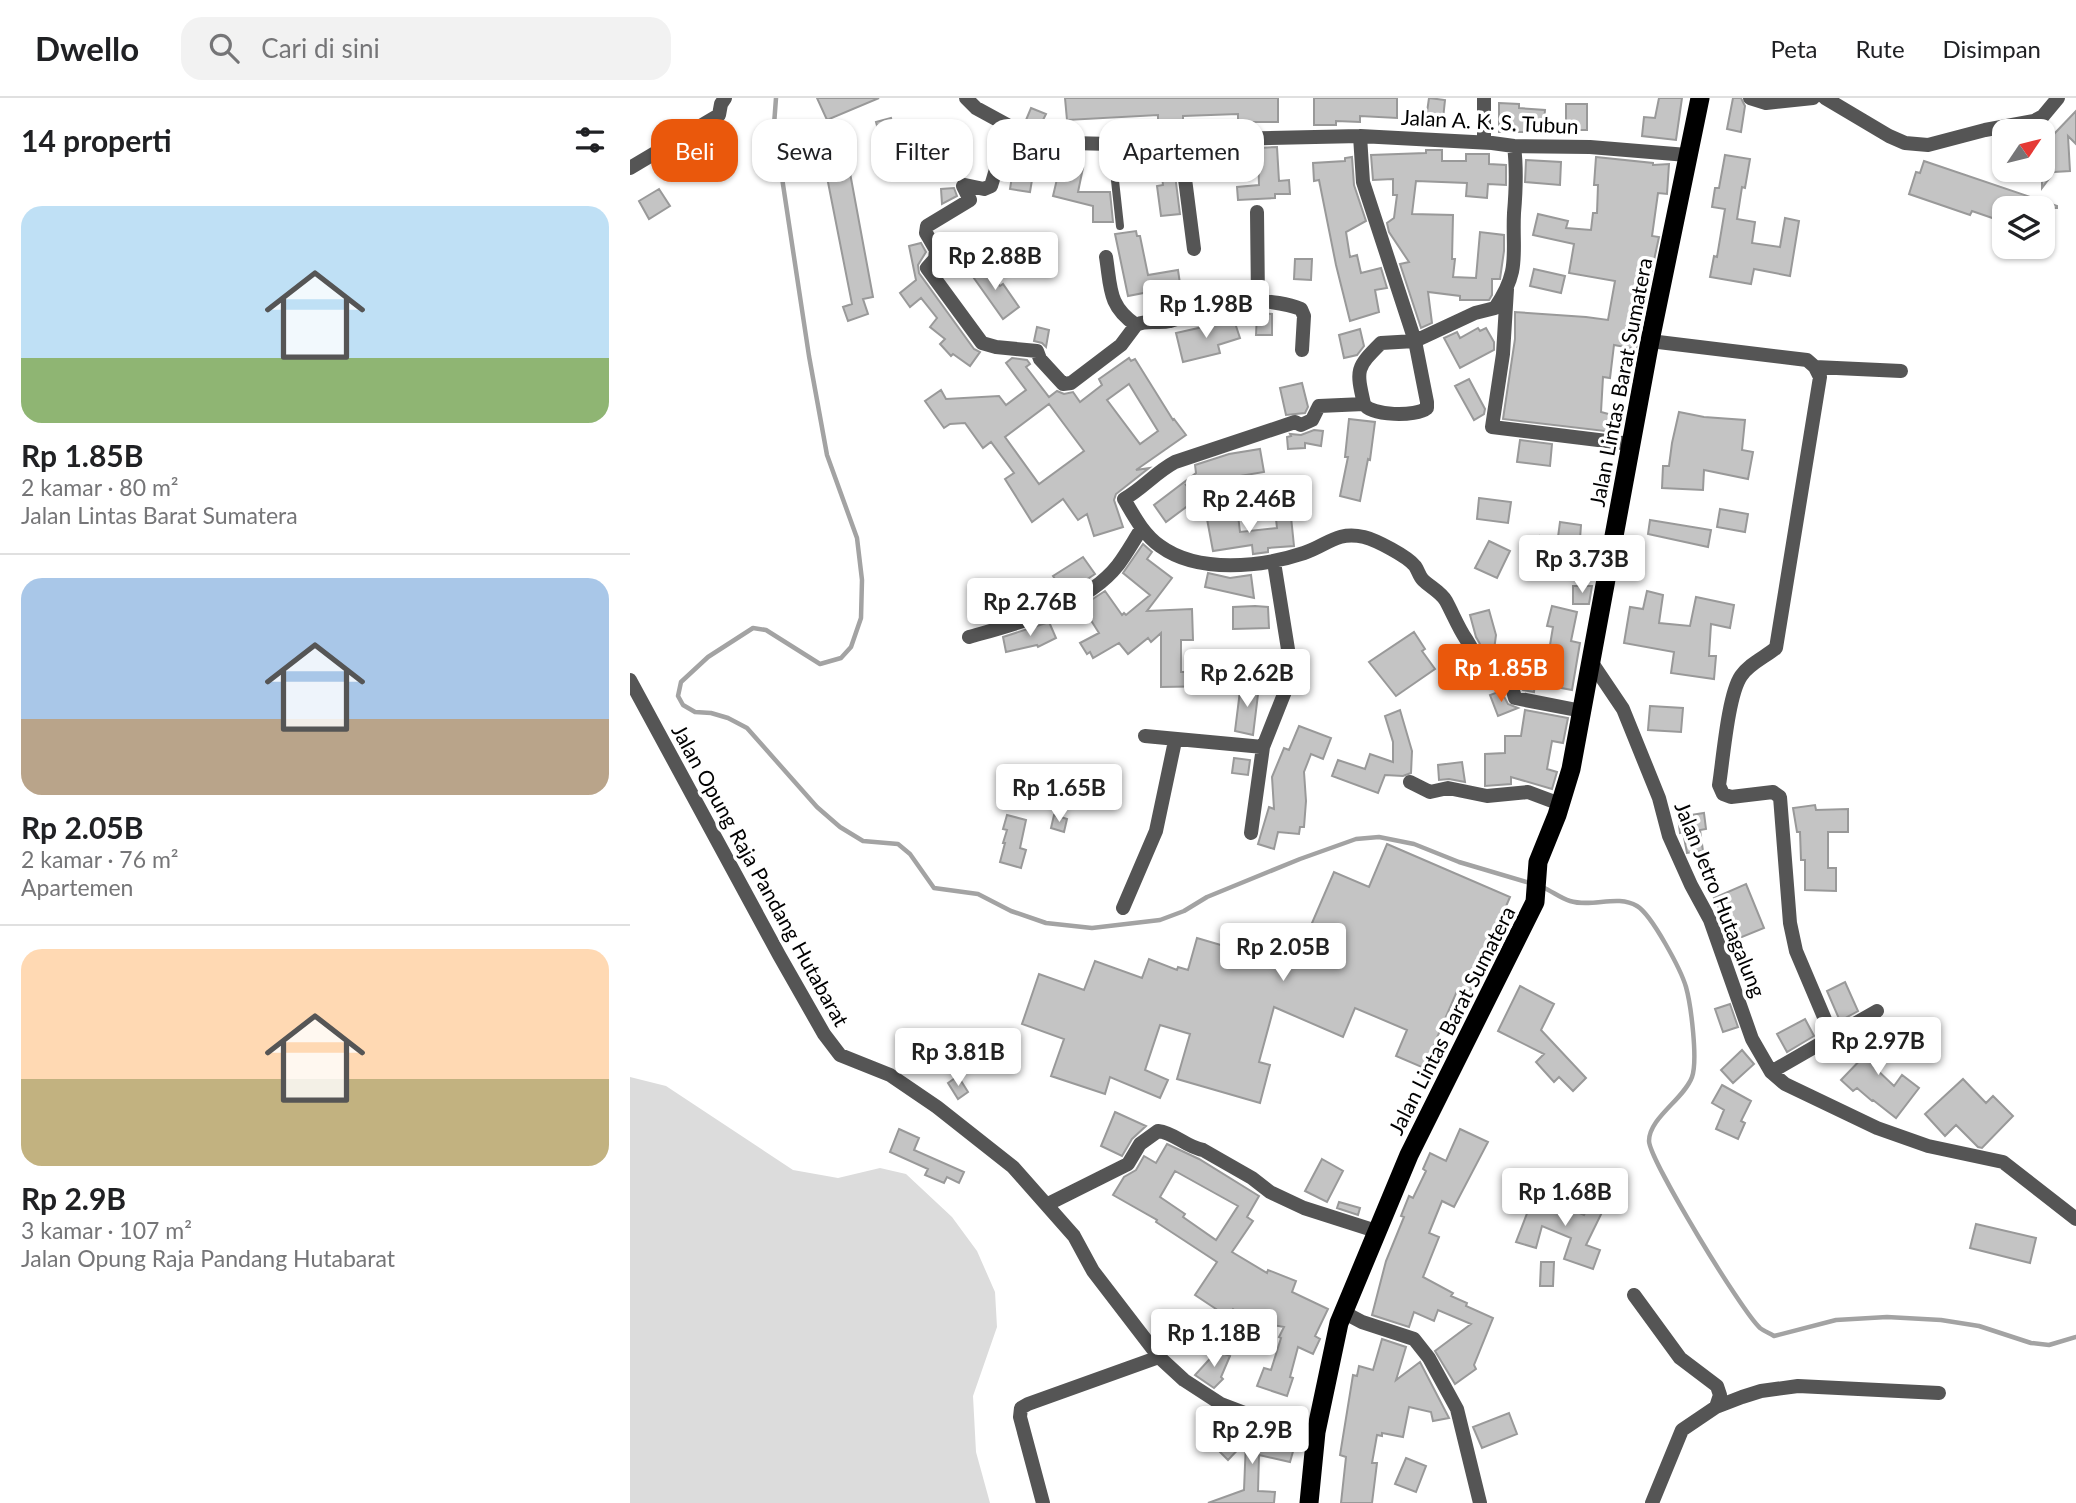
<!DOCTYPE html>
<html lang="id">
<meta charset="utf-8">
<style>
body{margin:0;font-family:Lato,sans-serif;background:#f2f2f2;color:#202124;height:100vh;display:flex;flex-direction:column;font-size:26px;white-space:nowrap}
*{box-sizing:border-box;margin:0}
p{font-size:23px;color:#757577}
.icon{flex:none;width:38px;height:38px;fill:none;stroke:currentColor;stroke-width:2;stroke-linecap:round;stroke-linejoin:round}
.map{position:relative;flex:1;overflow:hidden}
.details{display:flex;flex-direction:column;background:#fff;width:630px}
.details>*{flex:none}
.banner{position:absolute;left:21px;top:21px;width:665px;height:63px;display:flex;gap:14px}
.needle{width:46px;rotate:55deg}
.controls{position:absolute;left:1362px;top:21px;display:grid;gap:14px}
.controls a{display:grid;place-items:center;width:63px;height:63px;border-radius:14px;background:#fff;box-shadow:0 2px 5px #0004;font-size:35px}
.price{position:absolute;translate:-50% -60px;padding:0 16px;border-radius:7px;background:#fff;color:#222;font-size:23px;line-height:46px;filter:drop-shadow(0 2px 4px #0008)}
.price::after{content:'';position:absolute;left:50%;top:42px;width:21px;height:16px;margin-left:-10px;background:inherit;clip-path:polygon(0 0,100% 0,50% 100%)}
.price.on{background:#ea580c;color:#fff}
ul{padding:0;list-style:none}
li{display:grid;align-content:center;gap:14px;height:371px;padding:0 21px}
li+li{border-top:2px solid #e0e0e0}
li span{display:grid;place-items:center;height:217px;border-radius:21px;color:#555}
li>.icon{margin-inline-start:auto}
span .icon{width:126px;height:126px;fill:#fffc;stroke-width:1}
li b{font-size:30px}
h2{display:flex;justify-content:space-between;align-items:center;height:84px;padding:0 21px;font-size:30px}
.chip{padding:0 24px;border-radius:21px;background:#fff;box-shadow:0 2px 5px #0004;font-size:24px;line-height:63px}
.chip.on{background:#ea580c;color:#fff}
header{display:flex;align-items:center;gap:42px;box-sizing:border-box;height:98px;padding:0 35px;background:#fff;border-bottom:2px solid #e0e0e0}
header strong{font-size:33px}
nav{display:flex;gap:38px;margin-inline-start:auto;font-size:24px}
.search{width:490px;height:63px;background:#f2f2f2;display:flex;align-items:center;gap:18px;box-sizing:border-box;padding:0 24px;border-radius:21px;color:#757577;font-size:26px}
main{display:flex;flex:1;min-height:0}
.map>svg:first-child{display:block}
.green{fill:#dcdcdc}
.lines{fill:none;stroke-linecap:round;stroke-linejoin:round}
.stream{stroke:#a3a3a3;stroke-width:4.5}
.building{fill:#c4c4c4;stroke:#999;stroke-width:2;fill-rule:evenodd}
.service{stroke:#555;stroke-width:8}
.minor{stroke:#555;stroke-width:14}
.trunk{stroke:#000;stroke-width:19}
.labels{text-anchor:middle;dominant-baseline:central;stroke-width:7;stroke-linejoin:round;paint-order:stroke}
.street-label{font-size:21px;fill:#000;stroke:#fff}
</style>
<header>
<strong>Dwello</strong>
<div class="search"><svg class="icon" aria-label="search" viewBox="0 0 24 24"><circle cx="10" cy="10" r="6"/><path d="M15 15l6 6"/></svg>Cari di sini</div>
<nav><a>Peta</a><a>Rute</a><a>Disimpan</a></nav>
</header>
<main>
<section class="details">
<h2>14 properti<svg class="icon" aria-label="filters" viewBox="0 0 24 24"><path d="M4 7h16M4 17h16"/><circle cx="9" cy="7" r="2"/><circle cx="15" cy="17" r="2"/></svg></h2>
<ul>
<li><span style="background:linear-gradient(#bfe0f5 70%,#8fb573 0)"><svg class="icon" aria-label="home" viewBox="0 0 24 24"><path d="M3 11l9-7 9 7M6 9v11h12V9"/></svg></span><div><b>Rp 1.85B</b><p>2 kamar · 80 m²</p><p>Jalan Lintas Barat Sumatera</p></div></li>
<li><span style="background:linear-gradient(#a9c7e8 65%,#b9a48a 0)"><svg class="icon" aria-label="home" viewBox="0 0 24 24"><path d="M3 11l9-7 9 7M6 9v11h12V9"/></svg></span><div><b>Rp 2.05B</b><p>2 kamar · 76 m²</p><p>Apartemen</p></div></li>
<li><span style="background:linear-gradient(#ffd9b3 60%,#c2b280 0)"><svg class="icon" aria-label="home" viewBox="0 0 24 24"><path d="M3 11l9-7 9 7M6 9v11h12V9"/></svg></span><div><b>Rp 2.9B</b><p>3 kamar · 107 m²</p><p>Jalan Opung Raja Pandang Hutabarat</p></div></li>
</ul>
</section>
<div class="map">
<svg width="1446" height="1405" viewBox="0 0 1446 1405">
<rect width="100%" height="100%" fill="#fff"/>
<path class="green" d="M0 979 36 988 163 1072 208 1080 250 1070 276 1076 322 1119 347 1153 365 1194 367 1229 343 1298 346 1354 360 1405H0Z"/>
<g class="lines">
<path class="stream" d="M146 0 144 27 179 258 197 357 227 440 232 482 231 520 221 549 211 560 190 566 136 532 123 530 78 559 51 584 48 598 53 607 65 614 81 615 98 620 117 630 187 709 210 729 233 743 268 746 280 756 304 790 348 796 381 813 416 825 462 830 530 822 554 813 577 799 670 761 726 741 749 739 784 746 829 764 900 785
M912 789C922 793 930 800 940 803 963 810 987 796 1007 808 1022 817 1051 872 1056 889 1061 907 1068 962 1062 979 1054 1001 1019 1020 1019 1043 1020 1063 1112 1214 1130 1230 1134 1233 1139 1235 1144 1238L1206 1222 1257 1219 1311 1222 1349 1228 1401 1245 1419 1247 1446 1239"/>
</g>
<path class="building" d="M187 0H249L197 22Z
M435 0H648V24H624V31H608V16L553 18V23L528 22V17L437 22Z
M684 0H767V20L730 18V24L706 23V27H684Z
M799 0 815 2 812 30 795 28Z
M1029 0H1052L1046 42 1012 38 1014 19 1025 20Z
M1103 0H1111L1115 8 1111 34 1097 31Z
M869 5 889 6V10L915 12 913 34H869Z
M936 6H957V32H936Z
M401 10 416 16 410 28 396 22Z
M1446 13V46L1438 38 1440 73 1424 74 1412 90V39L1424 36Z
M261 20 267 43 252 47 246 24Z
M647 49 649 83 659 82 660 96H645V100L608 102 607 89 629 87 628 50Z
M796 52H812V63H836V56H859V66L876 67V87L858 86 857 100 836 98 837 85 786 83 782 116 823 117 822 161H825L823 179 846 180 850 134 874 137V153L870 181H862V197L859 202H830V198L798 194 802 225 791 230 770 166 779 164 759 134 757 125 764 120 767 97H763V81L743 82 741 57 796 55Z
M542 53 550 116 531 118 527 88 533 87 529 55Z
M1095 57 1120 61 1115 90 1112 89 1107 121 1125 124 1122 145 1150 149 1155 120 1169 123 1160 178 1124 171 1121 186 1080 179 1084 158 1087 159 1095 111 1082 109 1085 90H1089Z
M722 59 724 87 736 123 716 134 720 159 727 157 731 175 751 170 757 190 745 192 749 214 720 223 706 167 689 82 684 83 683 65 715 63V60Z
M966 59 1023 65V67L1039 66 1037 96 1028 95 1022 138 1029 139 1018 190H1015L1006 251 984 247 980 280 973 279 971 314 986 318 983 334 873 321 885 241V214L956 219 978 222 985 183 939 175 944 146 903 137 908 116 938 123 936 130 961 132 963 115H967L968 87H964Z
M385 60 405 64 400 94 380 91Z
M896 62 931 64 930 87 895 84Z
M1294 63 1427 108V110H1374V124L1342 113 1340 117 1279 96 1286 74 1290 75Z
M218 64 243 199 233 201 238 216 218 223 213 209 222 206 195 69Z
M431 64 453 70 448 94H480L483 124H463V108L423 98Z
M324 90 327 98 312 106 311 91Z
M29 91 40 108 19 121 9 103Z
M506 133 507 138H510L518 177 548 172 553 206 547 210 533 213 529 192 498 198 485 136Z
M291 145 296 154 288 167 289 175 344 251 350 254 340 268 323 256 321 258 310 246 315 241 300 229 307 220 291 200 280 209 270 195 286 182 279 148Z
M665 161H682L681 182 664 181Z
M353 166 370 188 373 186 389 209 373 221 341 176Z
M904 171 935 178 931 195 900 188Z
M627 215 642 216V237H626Z
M604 222 610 240 588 247 590 255 553 264 546 235Z
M407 229 419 232 416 249 412 245 404 243Z
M848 230 850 233 856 230 864 244V252L830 270 814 240 827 234 830 240Z
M730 231 734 248 727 257 714 260 709 237Z
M382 260 397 262 400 266 396 269 419 299 427 293 434 296 443 294 450 304 472 287 469 281 499 260 501 263 505 261 543 322 544 321 556 337 506 372 519 370 486 396 484 402 493 429 464 438 457 416 448 422 433 401 402 424 375 381 384 375 361 344 353 350 335 325 320 326 314 330 295 303 311 292 316 301 369 298 376 307 396 292 376 265ZM499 286 528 333 510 346 477 302ZM419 306 454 353 409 386 375 339Z
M839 281 855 311 854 316 844 322 825 288Z
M672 285 678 309 675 315 656 317 650 290Z
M1049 314 1074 319 1115 322 1112 352 1123 354 1118 381 1074 372 1073 392 1032 390 1033 368H1039L1042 345Z
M719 321 745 324 740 362 738 361 730 403 710 398 718 359H715Z
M684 332 693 333 691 348 675 345V350L658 351 657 339 661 338 660 336 671 337Z
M890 342 922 346 920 368 887 364Z
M630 351 634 374 556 387 567 401 536 424 524 407 566 375 565 367 599 356Z
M849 400 881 404 878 425 847 421Z
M1090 411 1118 416 1115 434 1087 429Z
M608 417 610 434 647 430 646 421 661 419 664 448 638 450V454L623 456 622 447 583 453 577 421Z
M1020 422 1081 432 1078 449 1018 436Z
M930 424 951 427 950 441 928 439Z
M910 438 923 441 919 460 905 456Z
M859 443 880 453 867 480 845 470Z
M513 446 522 454 517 461 542 480 517 513 562 511 563 542H551V574H575V562L589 563V588L531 589V535L521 544 518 540 498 556 489 545 463 560 460 554 457 556 450 545 469 535 452 508 475 493 492 517 494 515 496 517 520 497 493 475Z
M453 459 465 476 435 496 423 478Z
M578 475 600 480 621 477 624 500 575 489Z
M943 488H962L959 506H943Z
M1017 493 1033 497 1029 525 1060 528 1066 499 1104 507 1100 530 1081 526 1079 558H1086L1084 581 1041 575 1044 554 994 545 1000 509 1013 511Z
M625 508 638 509 639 530 603 531V509Z
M922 508 947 514 941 543 950 545 942 592 905 585 904 594 893 592 882 577 883 567 916 571 923 529 917 528Z
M859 512 866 537 863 560H858L846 539 840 517Z
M419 524 426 540 408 549 407 547 376 554 373 539Z
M784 534 795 551 792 553 805 571 766 598 739 564Z
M611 585 629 588 623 637 605 633Z
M871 593 878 606 888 610 868 618 860 597Z
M1020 608 1053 610 1051 634 1018 632Z
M770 612 782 653 781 675 773 678 755 677 748 695 702 678 708 662 735 671 740 656 763 664V644L755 618Z
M895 612 938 620 933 645 922 643 917 671 927 674 922 691 881 679V686L855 688V656L875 655V638H891Z
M669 628 701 640 693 661 681 656 674 674 676 703 674 729H670L669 736 648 734 644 751 628 746 639 709 644 711 642 679 654 650 659 652Z
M604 660 620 662 618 677 602 675Z
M832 664 835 684 819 681 809 682 808 667Z
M1185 707 1186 712 1218 711V734H1198V770H1206V793L1175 792V762H1171L1170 734H1167L1163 710Z
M1074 715 1076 731 1070 732 1073 753 1057 755 1053 734 1050 735 1048 719Z
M377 717 396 722 390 750 396 752 391 770 370 764 375 745H373L377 732 373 731Z
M424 717 437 721 434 734 421 730Z
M757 746 880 799 838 898 827 893 794 970 766 958 777 932 725 910 713 939 644 909 629 964 640 967 630 1005 547 981 560 936 530 927 515 972 538 982 530 1000 480 979 475 996 421 978 434 941 392 926 409 876 454 892 465 863 512 880 519 861 547 872 548 869 558 872 567 840 601 850 607 827 673 846 704 774 739 789Z
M1116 786 1134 830 1107 841 1097 817 1093 819 1084 800Z
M1215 884 1228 913 1210 923 1197 893Z
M890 888 924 906 911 932 956 980 943 993 929 979 924 984 906 964 914 956 868 933Z
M1100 906 1108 929 1093 934 1085 911Z
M1175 921 1184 938 1157 954 1147 936Z
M1235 931 1259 950 1244 969 1264 988 1272 977 1289 990 1266 1020 1243 1002 1242 1003 1227 990 1223 993 1211 982 1237 955 1219 941Z
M1112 952 1124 966 1103 985 1091 972Z
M328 978 338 994 328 1001 318 985Z
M1333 981 1356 1005 1363 998 1383 1018 1352 1050 1348 1049 1326 1027 1315 1038 1295 1016Z
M1092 987 1121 1003 1111 1023 1115 1025 1108 1041 1086 1031 1094 1012 1082 1005Z
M485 1014 516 1028 502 1041 492 1058 471 1048Z
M269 1031 289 1040 284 1052 334 1074 329 1085 317 1079 314 1085 295 1077 298 1071 260 1054Z
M830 1031 858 1044 824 1109 812 1103 799 1135 809 1139 793 1179 823 1195 821 1198 837 1205 836 1208 863 1220 844 1267 846 1271 825 1286 805 1253 841 1226 808 1212 804 1223 784 1214 779 1229 742 1217 756 1163 774 1119 771 1118 779 1098 783 1100 796 1073 793 1071 800 1055 816 1063Z
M537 1046 569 1061 629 1098 617 1119 623 1123 602 1154 637 1175 638 1172 666 1183 662 1194 698 1211 685 1238 690 1241 683 1256 668 1249 660 1279 663 1280 657 1298 627 1288 634 1270 641 1272 651 1240 649 1239 654 1229 621 1223 603 1211 589 1231 577 1224 586 1211 565 1197 587 1164 526 1124 527 1122 483 1097 494 1079 506 1072 514 1058 526 1065ZM545 1073 608 1108 586 1142 553 1119 555 1116 530 1099Z
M692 1061 713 1073 697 1104 675 1093Z
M965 1094 979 1100 956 1147 970 1152 963 1171 934 1161 941 1140 912 1128 906 1150 886 1144 903 1100 936 1113 938 1110 954 1117Z
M709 1104 730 1110 728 1117 707 1110Z
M1346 1126 1406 1140 1400 1165 1340 1150Z
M911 1164H924L923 1188H910Z
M539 1214 546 1222 549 1218 564 1232 547 1250 525 1229Z
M752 1241 776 1249 766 1282 790 1264 819 1320 803 1323 801 1314 779 1309 773 1339 752 1335V1338L747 1337 742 1365H747L742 1405H711L716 1359 710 1357 723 1277 727 1278 729 1268 743 1272Z
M587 1253 600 1258 591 1279 593 1281 584 1290 565 1277Z
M879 1315 887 1336 852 1350 843 1329Z
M607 1330 633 1348 634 1343 664 1350 660 1364 629 1357 628 1393 645 1394 644 1405H578L614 1392 616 1343 598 1362 587 1351Z
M776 1360 796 1368 786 1394 765 1386Z"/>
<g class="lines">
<path class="service" d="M481 46 490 128"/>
<path class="minor" d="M336 0 346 10 379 28 418 42 441 45 481 46 550 42 730 38 862 45 884 48 960 49 1057 57
M1120 0 1136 5 1183 0
M1195 0 1259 38 1275 45 1298 47 1355 32 1404 23 1413 18 1428 0
M379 28 361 88 354 91 335 87 333 88 340 102 297 128 296 135 306 152 305 161 297 170 352 245 366 249 407 253 410 261 433 286 441 285 491 247 506 227
M730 38 733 84 785 243 797 304V310C786 319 741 318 734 306
M550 42 564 151
M854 44V0
M884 48C887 71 886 92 884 115 882 156 891 172 865 210L845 215 785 243 751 245C726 270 726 271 734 306L689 308 682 322 671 327 665 324 545 364C526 374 512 391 494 401 504 418 513 436 530 448 568 476 632 469 674 455 698 447 706 433 734 439 746 442 777 458 785 468 788 472 789 478 793 482 800 489 811 494 816 503 823 516 828 529 836 541 842 550 848 565 856 572 868 583 882 582 885 600L952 613
M0 70 89 17 91 6 95 0
M627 114 628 202
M476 159C481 190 478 208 506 227 517 221 528 226 540 223 556 220 569 205 580 193 590 192 598 198 608 200 628 203 651 203 671 211L674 218 672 252
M877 191 873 256 862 329 1001 346
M1020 243 1177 262 1185 269 1190 279 1146 550C1135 559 1119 566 1111 578 1098 597 1093 662 1089 687L1093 696 1101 699 1143 694 1150 699 1160 825 1166 853 1202 938
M1185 269 1271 273
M339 539C388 525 455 509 488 467 497 455 504 442 512 430
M960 562 993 611 1029 700 1039 738 1061 787 1080 822 1122 941 1141 974 1155 986 1247 1030 1298 1048 1373 1064 1446 1121
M0 582 149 857 194 936 210 957 260 977 307 1009 383 1069 444 1138 463 1173 529 1259 554 1282 591 1306 641 1325 686 1334
M515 638 633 649
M780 684 800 694 818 690 857 698 898 694 930 706
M621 735 633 649 660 581 661 570 644 464
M493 810 526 733 545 643
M1141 974 1247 913
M418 1106 498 1066 510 1046 528 1033C545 1035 556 1049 573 1052L622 1080 640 1094 674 1110 746 1133
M1004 1197 1050 1260 1087 1288 1090 1297 1086 1309
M713 1214 732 1224 784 1241 799 1260 827 1311 850 1405
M413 1405 390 1319 391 1310 398 1306 529 1259
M1022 1405 1052 1332 1086 1309 1112 1299 1131 1293 1168 1288 1309 1295"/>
<path class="trunk" d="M679 1405 686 1334 709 1225 779 1057 905 804 908 764 927 717 941 671 1020 243 1070 0"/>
</g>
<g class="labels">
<g class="street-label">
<text transform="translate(860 23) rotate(3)">Jalan A. K. S. Tubun</text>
<text transform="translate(990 284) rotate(-79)">Jalan Lintas Barat Sumatera</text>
<text transform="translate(131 777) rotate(61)">Jalan Opung Raja Pandang Hutabarat</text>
<text transform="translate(1091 801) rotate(68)">Jalan Jetro Hutagalung</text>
<text transform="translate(821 922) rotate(-63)">Jalan Lintas Barat Sumatera</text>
</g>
</g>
</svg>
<div class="controls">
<a><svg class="needle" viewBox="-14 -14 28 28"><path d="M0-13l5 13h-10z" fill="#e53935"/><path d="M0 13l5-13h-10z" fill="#757577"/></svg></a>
<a><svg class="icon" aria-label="layers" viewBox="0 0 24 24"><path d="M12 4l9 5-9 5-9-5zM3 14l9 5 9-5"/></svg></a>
</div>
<b class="price" style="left:365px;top:194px">Rp 2.88B</b>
<b class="price" style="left:576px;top:242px">Rp 1.98B</b>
<b class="price" style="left:619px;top:437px">Rp 2.46B</b>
<b class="price" style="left:952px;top:497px">Rp 3.73B</b>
<b class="price" style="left:400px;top:540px">Rp 2.76B</b>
<b class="price on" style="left:871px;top:606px">Rp 1.85B</b>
<b class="price" style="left:617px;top:611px">Rp 2.62B</b>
<b class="price" style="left:429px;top:726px">Rp 1.65B</b>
<b class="price" style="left:653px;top:885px">Rp 2.05B</b>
<b class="price" style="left:1248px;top:979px">Rp 2.97B</b>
<b class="price" style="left:328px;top:990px">Rp 3.81B</b>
<b class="price" style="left:935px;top:1130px">Rp 1.68B</b>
<b class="price" style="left:584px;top:1271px">Rp 1.18B</b>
<b class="price" style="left:622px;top:1368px">Rp 2.9B</b>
<div class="banner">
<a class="chip on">Beli</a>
<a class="chip">Sewa</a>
<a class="chip">Filter</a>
<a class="chip">Baru</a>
<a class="chip">Apartemen</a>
</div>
</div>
</main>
